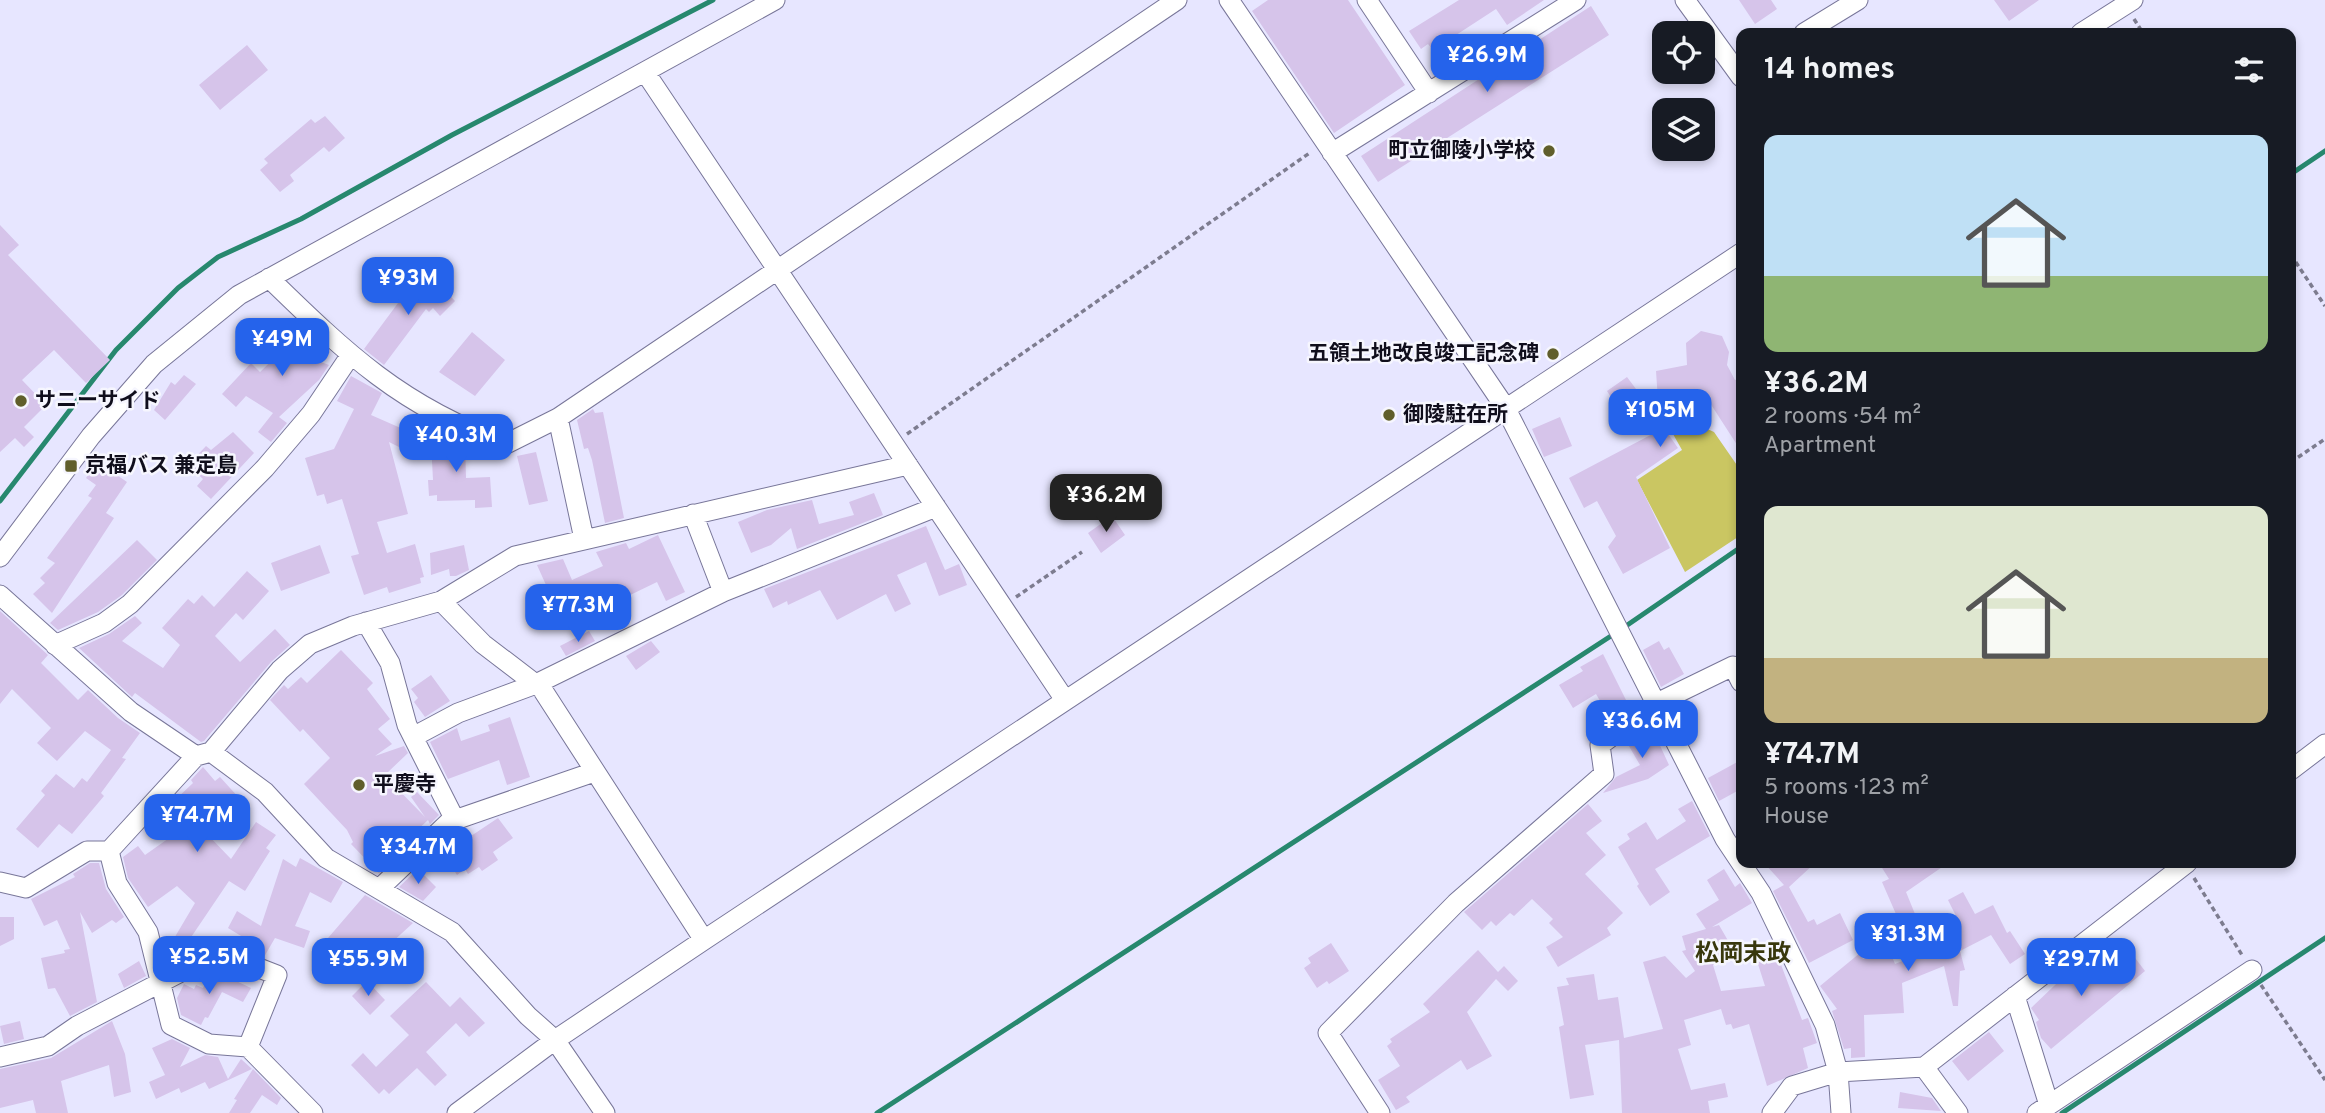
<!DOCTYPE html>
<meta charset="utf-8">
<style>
body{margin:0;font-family:Overpass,"Noto Sans JP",sans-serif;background:#20242c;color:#f1f3f6;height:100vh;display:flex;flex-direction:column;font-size:26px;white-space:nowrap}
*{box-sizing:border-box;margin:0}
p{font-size:23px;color:#9ea1a6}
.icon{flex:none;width:38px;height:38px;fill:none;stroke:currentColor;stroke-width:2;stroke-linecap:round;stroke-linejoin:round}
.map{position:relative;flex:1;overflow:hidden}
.side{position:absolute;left:1736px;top:28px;width:560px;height:840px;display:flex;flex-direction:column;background:#171b24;border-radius:14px;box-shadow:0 4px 10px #0003}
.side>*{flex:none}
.fabs{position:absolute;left:1652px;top:21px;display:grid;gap:14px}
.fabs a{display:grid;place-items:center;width:63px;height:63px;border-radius:14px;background:#171b24;box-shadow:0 4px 10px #0003;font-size:35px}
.price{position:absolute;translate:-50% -60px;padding:0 16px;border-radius:14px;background:#2563eb;color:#fff;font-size:23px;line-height:46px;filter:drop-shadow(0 2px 4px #0008)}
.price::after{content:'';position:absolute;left:50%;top:42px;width:21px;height:16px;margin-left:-10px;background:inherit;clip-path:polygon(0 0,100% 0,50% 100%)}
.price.current{background:#222;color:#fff}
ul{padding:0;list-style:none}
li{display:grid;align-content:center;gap:14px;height:371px;padding:0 28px}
li span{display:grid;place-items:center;height:217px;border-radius:14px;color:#555}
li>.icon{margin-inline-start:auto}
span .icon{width:126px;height:126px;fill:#fffc;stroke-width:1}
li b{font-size:30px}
h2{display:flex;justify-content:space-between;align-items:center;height:84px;padding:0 28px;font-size:30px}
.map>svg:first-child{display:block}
.green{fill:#cac662}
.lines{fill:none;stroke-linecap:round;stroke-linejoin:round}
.stream{stroke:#27886e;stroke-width:5}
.building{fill:#d6c4ea}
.minor-casing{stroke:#787699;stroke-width:21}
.path{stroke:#7d7c8f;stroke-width:3.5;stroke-dasharray:5 3.5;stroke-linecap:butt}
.minor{stroke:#fff;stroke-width:19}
.poi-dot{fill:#605e2b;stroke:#f6f6fe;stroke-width:2.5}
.labels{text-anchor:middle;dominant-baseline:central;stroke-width:5;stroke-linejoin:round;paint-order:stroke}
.poi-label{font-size:21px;font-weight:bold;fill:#100e1c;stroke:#f6f6fe;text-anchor:start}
.quarter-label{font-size:24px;font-weight:bold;fill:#38370c;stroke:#f6f6fe}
</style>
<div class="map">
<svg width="2325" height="1113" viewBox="0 0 2325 1113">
<rect width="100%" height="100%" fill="#e7e6ff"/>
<path class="green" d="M1694 423 1714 432 1741 471V535L1685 572 1637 480 1682 450 1673 434Z"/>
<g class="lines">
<path class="stream" d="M2291 174 2325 151
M0 501 116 350 178 288 218 257 301 219 452 135 713 0
M1623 628 1741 547
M877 1113 1614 634
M2062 1113 2325 938"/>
</g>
<path class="building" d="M1268 0H1348L1405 85 1334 133 1252 11Z
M1459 0H1544L1507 25 1496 9 1433 50 1428 44 1421 49 1409 31Z
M1739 0H1771L1777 9 1755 24Z
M1994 0H2039L2009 21Z
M1591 6 1609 35 1378 182 1361 156Z
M247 45 268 70 220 110 199 85Z
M325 116 345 138 329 152 324 147 290 175 294 181 280 192 260 170 268 163 264 159 311 119 315 123Z
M0 225 19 245 8 255 110 360 86 383 54 350 22 380 46 405 24 427 34 437 24 447 15 438 0 452Z
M428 273 455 301 440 316 433 308 429 312 426 309 384 365 364 349 401 299Z
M294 319 330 352 321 362 329 365 319 380 279 417 287 423 271 442 258 432 273 413 246 396 236 407 222 394 251 363 260 372 290 343 280 333Z
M1701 331 1722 336 1729 352 1727 365 1735 380 1741 378V451L1710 403 1666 431 1678 448 1636 477 1670 548 1623 574 1608 547 1616 536 1597 501 1584 508 1569 478 1660 430 1656 371 1687 365 1686 343Z
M472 332 505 360 475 396 439 372Z
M184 375 196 384 165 420 154 410 171 382 175 385Z
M351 376 382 393 371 415 412 433 405 450 389 442 408 514 377 522 387 553 415 544 424 577 420 578 421 583 389 593 387 587 364 595 351 556 359 554 342 499 327 504 324 494 317 496 305 458 334 449 354 409 337 401Z
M1627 377 1654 413 1628 424 1607 391Z
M593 409 595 413 603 412 624 518 605 523 592 460 588 448 584 449 577 420Z
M1560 417 1572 446 1544 457 1532 429Z
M439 428 465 441 466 478 490 477 492 507 475 508V500L437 501V495L429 496 428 480H433L431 442 436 444Z
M233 432 254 453 211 499 197 486 203 479 188 465 206 446 211 450Z
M536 452 548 501 529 505 517 456Z
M95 466 111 477 114 473 127 482 106 513 114 518 52 613 33 594 45 583 40 578 55 563 47 558 92 498 88 496 96 485 86 478Z
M874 493 883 515 797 549 791 528 771 545 751 553 738 522 767 510 812 500 819 524 854 515 849 502Z
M1112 516 1125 535 1101 553 1088 533Z
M926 526 945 570 959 564 967 585 939 596 926 562 897 575 911 604 895 612 886 594 837 620 820 590 788 605 787 601 773 608 764 589Z
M658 535 685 592 666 601 657 582 624 598 622 594 586 608 581 597 556 608 554 603 544 607 540 604 534 590 546 585 537 565 563 559 572 580 603 566 596 552 626 543 629 549Z
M137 540 157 560 122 595 98 612 58 630 50 623Z
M320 545 330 573 281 591 271 563Z
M464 545 469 570 456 576H450L449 569 431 575 430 553Z
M247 571 269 591 243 620 236 613 215 636 240 662 275 629 290 645 271 662 204 741 201 742 135 693 132 697 79 648 109 634 135 616 142 623 122 641 163 668 180 645 162 628 188 599 194 604 202 595 214 607Z
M0 611 48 655 41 663 78 700 88 690 118 718 140 733 122 758 126 759 101 793 104 796 72 834 59 824 38 848 16 829 45 795 41 791 56 774 74 788 82 778 87 782 111 750 85 731 57 761 37 743 51 728 12 689 0 704Z
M589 631 595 641 566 656 560 646Z
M651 641 660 652 636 670 626 656Z
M1659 641 1664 650 1669 647 1684 674 1661 687 1643 650Z
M341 650 373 683 367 689 390 719 378 729 392 744 375 756 404 746 408 753 387 773 390 776 387 778 425 817 411 797 417 792 439 815 430 824 428 820 397 849 400 851 379 873 351 844 353 842 347 830 304 784 330 758 303 729 300 732 270 700 284 685 288 689 301 677 307 683Z
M1603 654 1628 704 1609 716 1596 694 1573 708 1559 685 1583 671 1580 667Z
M431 675 450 701 425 717 414 702 418 698 411 689Z
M510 717 530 777 507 785 499 760 448 779 430 742 457 728 461 741 490 731 488 725Z
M1651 726 1669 765 1648 779 1603 793 1616 777 1640 765 1626 741Z
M1741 760V789L1719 801 1708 778Z
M203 767 215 781 220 777 240 799V805L207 834 231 859 256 822 276 835 266 848 270 851 245 891 229 881 175 961 166 952 195 903 177 886 148 907 128 878 123 857 138 846 145 855 172 836 156 818 193 783 191 780Z
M1692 801 1710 836 1655 869 1670 892 1650 906 1637 886 1639 884 1618 847 1630 839 1627 834 1646 822 1657 840 1686 821 1678 809Z
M1588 804 1602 821 1586 833 1606 855 1585 874 1623 913 1607 928 1611 935 1558 967 1546 947 1563 937 1549 923 1553 919 1532 899 1514 916 1510 913 1496 926 1491 921 1482 930 1464 912Z
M498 818 513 838 493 852 498 860 482 871 479 867 468 874 465 869 457 875 450 864 452 856 444 844 457 832 465 840Z
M300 858 343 882 331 903 310 892 295 926 310 931 304 948 275 938 264 957 241 948 246 939 228 928 237 911 261 926 283 859 296 867Z
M90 863H99L106 889 124 917 116 923 112 920 92 933 80 912 97 1002 70 1016 55 988 48 989 41 958 65 953 64 950 70 949 57 920 44 926 31 899 75 877 73 874Z
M1764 863H1815L1789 887 1808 922 1814 919 1817 925 1840 913 1853 940 1809 963 1773 891 1784 885Z
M1879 863H1948L1906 892 1915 914 1899 921 1882 882 1889 879Z
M418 869 436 887 423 901 399 887Z
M1724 869 1735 887 1740 883 1752 903 1712 927 1719 925 1734 951 1713 965 1721 991 1765 986 1757 961 1777 954 1802 1020 1808 1018 1817 1043 1803 1048 1808 1068 1767 1086 1749 1024 1733 1029 1731 1024 1726 1025 1721 1009 1684 1020 1691 1045 1678 1049 1691 1090 1725 1083 1728 1097 1708 1101 1710 1113H1622L1619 1040 1585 1045 1594 1095 1570 1099 1559 1027 1564 1025 1557 987 1569 985 1566 978 1594 974 1598 1000 1618 997 1624 1038 1663 1029 1643 962 1665 956 1686 978 1695 971 1682 951 1686 950 1682 936 1706 929 1696 914 1719 900 1707 880Z
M1963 892 1975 914 1993 905 2007 933 2010 931 2025 954 2010 964 1991 935 1960 951 1965 970 1960 971 1958 1006H1953L1944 966 1902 983 1904 1013 1864 1015 1865 1057 1851 1058V1048L1844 1049 1832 1011 1837 1009 1820 986 1860 953 1863 959 1889 949 1895 964 1922 953 1958 946 1946 924 1957 918 1948 900Z
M365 895 413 923 354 977 340 961 343 955 328 938Z
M0 917H14V939L0 946Z
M1331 943 1349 971 1329 984 1327 981 1317 988 1304 968 1311 963 1308 958Z
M1478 950 1498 972 1504 966 1518 981 1508 991 1496 979 1467 1012 1492 1056 1467 1070 1461 1060 1406 1097 1410 1102 1396 1110 1378 1080 1400 1066 1387 1046 1392 1042 1390 1039 1430 1012 1423 1004Z
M2129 950 2145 971 2051 1049 2041 1038 2036 1022 2039 1020 2031 1008 2076 965 2091 982Z
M139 961 146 976 124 988 118 974Z
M211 972H217L251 988 243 1002 222 992 208 1018 205 1017 201 1025 181 1015 177 998 184 984 194 989 196 985 203 988Z
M367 981 385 1000 370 1015 352 996Z
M426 982 450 1007 460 997 485 1023 469 1037 456 1023 426 1052 447 1075 435 1086 417 1068 389 1094 384 1089 379 1094 351 1065 363 1053 376 1067 409 1035 390 1016Z
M20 1021 24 1039 4 1044 0 1026Z
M112 1021 125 1054 131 1092 114 1097 109 1065 61 1081 68 1113H36L33 1100 0 1108V1069L51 1058Z
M1989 1032 2004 1051 1968 1081 1952 1061Z
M172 1039 190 1048 180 1067 205 1055 218 1057 228 1079 241 1059 252 1069 209 1089 205 1082 181 1093 179 1088 156 1099 149 1082 165 1075 152 1048Z
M253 1069 281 1098 277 1105 262 1095 250 1113H229L237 1100 234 1099Z
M1900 1092 1932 1098 1941 1111 1898 1108Z"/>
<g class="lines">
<g class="minor-casing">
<path id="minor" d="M1229 0 1505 407 1725 839 1761 893 1825 1025 1838 1072 1841 1113
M1367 0 1429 93
M1685 0 1741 77
M1804 33 1858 0
M2081 33 2133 0
M645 72 1065 700
M1332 153 1576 0
M269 278C346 353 402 407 506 444L558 418 1177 0
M558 418 584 539
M693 514 723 592
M0 557 91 436 154 364 239 295 775 0
M0 595 131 712 196 756 211 752 280 670 310 644 353 626 441 601 515 556 908 465
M441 601 483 644 542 689 704 940
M366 622 390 663 407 725 455 820
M55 645 104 623 130 604 265 468 311 414 350 356
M413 737 458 713 536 684 723 592 936 507
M211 752 265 792 326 858 452 932 528 1016 555 1040 605 1113
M196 756 109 851 117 883 148 932 171 1025 209 1044 248 1047
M2291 770 2325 744
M0 882 26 888 87 851H109
M379 889 449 822 594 772
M2015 996 2049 1105 2037 1113
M0 1057 48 1046 77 1026 202 961 233 958 277 975 248 1047 313 1113
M1924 1067 1958 1113
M2049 1105 2252 970
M457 1113 555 1040 704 940 1741 253
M1380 1113 1328 1033 1456 903 1604 774 1600 745 1657 703 1733 666 1741 682
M1772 1113 1792 1086 1838 1072 1924 1067 2187 863"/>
</g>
<path class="path" d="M2134 19 2143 33
M2291 255 2325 306
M907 434 1311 152
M2291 462 2325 439
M1016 597 1082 552
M2194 878 2242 955
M2261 985 2325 1080"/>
<use href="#minor" class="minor"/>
</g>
<g class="poi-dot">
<circle cx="1549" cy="151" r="7"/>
<circle cx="1553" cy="354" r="7"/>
<circle cx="21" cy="401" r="7"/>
<circle cx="1389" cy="415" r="7"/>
<rect x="64" y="459" width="14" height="14" rx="3.5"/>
<circle cx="359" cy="785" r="7"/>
</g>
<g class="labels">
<g class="poi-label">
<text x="1535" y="151" text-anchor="end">町立御陵小学校</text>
<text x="1539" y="354" text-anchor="end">五領土地改良竣工記念碑</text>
<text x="35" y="401">サニーサイド</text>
<text x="1403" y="415">御陵駐在所</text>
<text x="85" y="466">京福バス 兼定島</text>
<text x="373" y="785">平慶寺</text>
</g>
<g class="quarter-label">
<text x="1743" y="955">松岡末政</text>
</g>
</g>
</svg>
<div class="fabs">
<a><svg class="icon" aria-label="locate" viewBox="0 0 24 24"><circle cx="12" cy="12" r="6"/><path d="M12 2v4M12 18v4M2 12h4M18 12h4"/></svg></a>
<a><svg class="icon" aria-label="layers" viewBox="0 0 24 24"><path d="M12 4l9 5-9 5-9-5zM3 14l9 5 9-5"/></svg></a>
</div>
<b class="price" style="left:1487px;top:94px">¥26.9M</b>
<b class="price" style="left:408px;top:317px">¥93M</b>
<b class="price" style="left:282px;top:378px">¥49M</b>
<b class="price" style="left:1660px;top:449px">¥105M</b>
<b class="price" style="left:456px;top:474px">¥40.3M</b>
<b class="price current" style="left:1106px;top:534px">¥36.2M</b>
<b class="price" style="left:578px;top:644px">¥77.3M</b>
<b class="price" style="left:1642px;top:760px">¥36.6M</b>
<b class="price" style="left:197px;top:854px">¥74.7M</b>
<b class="price" style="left:418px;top:886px">¥34.7M</b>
<b class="price" style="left:1908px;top:973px">¥31.3M</b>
<b class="price" style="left:209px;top:996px">¥52.5M</b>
<b class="price" style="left:368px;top:998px">¥55.9M</b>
<b class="price" style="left:2081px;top:998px">¥29.7M</b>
<section class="side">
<h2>14 homes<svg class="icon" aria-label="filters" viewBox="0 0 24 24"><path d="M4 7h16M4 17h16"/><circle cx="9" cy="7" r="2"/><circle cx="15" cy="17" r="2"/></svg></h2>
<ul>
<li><span style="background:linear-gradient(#bfe0f5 65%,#8fb573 0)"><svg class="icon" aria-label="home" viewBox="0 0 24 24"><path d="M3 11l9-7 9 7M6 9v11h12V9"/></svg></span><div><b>¥36.2M</b><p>2 rooms · 54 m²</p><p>Apartment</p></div></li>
<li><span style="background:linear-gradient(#dfe7d0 70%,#c2b280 0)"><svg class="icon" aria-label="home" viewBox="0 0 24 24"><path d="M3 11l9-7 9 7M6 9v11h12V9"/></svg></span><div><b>¥74.7M</b><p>5 rooms · 123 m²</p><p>House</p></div></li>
</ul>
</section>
</div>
